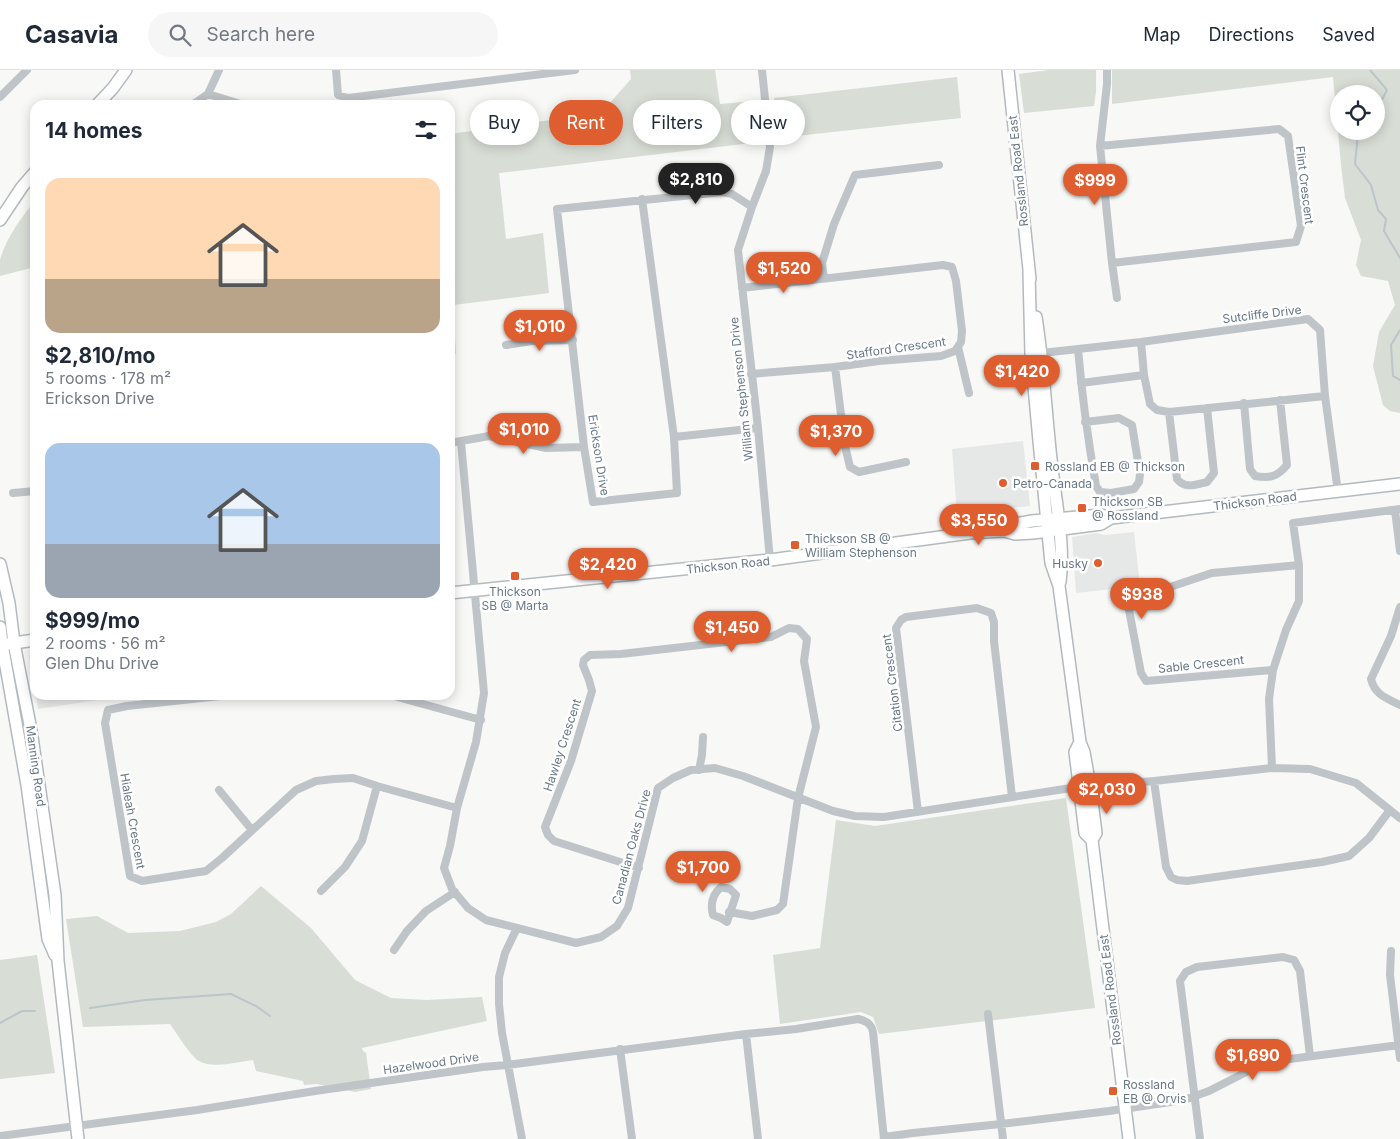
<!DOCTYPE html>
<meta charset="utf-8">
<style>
body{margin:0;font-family:Inter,sans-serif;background:#f6f6f7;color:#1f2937;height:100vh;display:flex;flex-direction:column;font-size:19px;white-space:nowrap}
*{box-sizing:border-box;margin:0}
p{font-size:16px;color:#747a83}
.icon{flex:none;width:28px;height:28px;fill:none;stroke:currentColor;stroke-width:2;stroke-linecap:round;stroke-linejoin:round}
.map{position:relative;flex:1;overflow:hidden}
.drawer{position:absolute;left:30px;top:30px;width:425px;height:600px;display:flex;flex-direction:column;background:#fff;border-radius:15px;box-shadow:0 2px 12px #0003}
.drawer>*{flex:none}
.hud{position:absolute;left:470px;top:30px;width:475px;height:45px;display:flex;gap:10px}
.tools{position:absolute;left:1330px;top:15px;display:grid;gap:10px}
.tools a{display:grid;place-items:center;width:55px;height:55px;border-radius:50%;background:#fff;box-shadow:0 2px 12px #0003;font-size:25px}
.price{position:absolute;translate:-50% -42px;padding:0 11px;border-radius:18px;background:#de5e30;color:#fff;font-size:16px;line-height:32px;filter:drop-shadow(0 1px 2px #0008)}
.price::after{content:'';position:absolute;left:50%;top:30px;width:15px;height:11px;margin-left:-8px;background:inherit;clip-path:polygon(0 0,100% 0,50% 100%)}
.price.on{background:#222;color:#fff}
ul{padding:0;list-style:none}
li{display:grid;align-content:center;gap:10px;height:265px;padding:0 15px}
li span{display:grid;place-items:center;height:155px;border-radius:15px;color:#555}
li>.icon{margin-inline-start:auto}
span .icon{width:90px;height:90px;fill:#fffc;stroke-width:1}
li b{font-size:21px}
h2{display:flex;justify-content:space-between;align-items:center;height:60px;padding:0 15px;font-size:21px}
.pill{padding:0 18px;border-radius:22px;background:#fff;box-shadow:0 2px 12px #0003;font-size:18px;line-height:45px}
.pill.on{background:#de5e30;color:#fff}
header{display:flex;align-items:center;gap:30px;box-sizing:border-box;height:70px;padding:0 25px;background:#fff;border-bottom:1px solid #e0e1e3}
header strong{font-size:24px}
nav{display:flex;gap:28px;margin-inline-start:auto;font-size:18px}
.search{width:350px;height:45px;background:#f6f6f7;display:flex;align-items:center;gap:12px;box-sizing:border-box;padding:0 18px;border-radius:28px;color:#747a83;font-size:19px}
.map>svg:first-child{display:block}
.built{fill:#e6e7e7}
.green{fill:#d8ddd5;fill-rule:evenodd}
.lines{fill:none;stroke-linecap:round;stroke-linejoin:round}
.stream{stroke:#bbc5ca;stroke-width:2}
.secondary-casing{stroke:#b4b9be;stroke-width:14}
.minor{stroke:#bfc4c8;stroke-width:8}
.secondary{stroke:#fff;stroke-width:11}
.poi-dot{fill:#de5e30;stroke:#fff;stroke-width:2}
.labels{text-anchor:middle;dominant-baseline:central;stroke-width:5;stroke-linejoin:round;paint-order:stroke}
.street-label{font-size:12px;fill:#687886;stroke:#fff}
.poi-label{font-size:12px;fill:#687886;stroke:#fff;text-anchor:start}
</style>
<header>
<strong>Casavia</strong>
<div class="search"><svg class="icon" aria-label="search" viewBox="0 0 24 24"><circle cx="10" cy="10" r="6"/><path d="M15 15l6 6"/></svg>Search here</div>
<nav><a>Map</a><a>Directions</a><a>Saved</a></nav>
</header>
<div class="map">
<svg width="1400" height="1069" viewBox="0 0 1400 1069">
<rect width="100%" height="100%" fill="#f8f8f6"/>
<path class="built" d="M1023 371 1030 436 957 444 952 379Z
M1134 462 1140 516 1076 523 1072 467 1096 463 1105 465Z
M29 585H35V621Z
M36 625H105V629L38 639Z"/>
<path class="green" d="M630 0H715L720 34 755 31 760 72 499 103 506 169 543 163 549 223 453 235 456 284 450 285V64L601 43 631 9Z
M1049 0H1096V22L1094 36 1024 43 1019 4Z
M1112 0H1400V343L1390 341 1383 335 1373 296 1379 262 1395 235 1388 211 1361 206 1356 195 1361 170 1345 128 1341 95 1333 7 1112 34ZM1339 24H1376V61H1339Z
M957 7 961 48 778 68 774 28Z
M35 131V197L0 206C0 201 0 195 0 190 5 170 22 146 35 131Z
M1066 728 1095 938 879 964 873 947 861 942 780 954 773 885 820 878 836 750 875 756Z
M261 816 311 858 355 910 391 928 427 930 482 927 487 951 362 978 363 981 366 983 371 1019 355 1022 317 1014 304 1015 303 1011 256 1001 253 990C238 992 213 999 199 991 192 988 175 961 170 954L83 957 66 849 97 846 128 863 180 861 216 852 231 844Z
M37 885 55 1003 0 1009V890Z"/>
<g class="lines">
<path class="stream" d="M1370 0 1387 20 1376 41
M1361 61 1358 64 1355 94 1371 115 1378 140 1386 149 1384 161 1400 188
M1400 260 1391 275 1393 306 1400 310
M90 938 145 930 231 924 256 936 270 946
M0 953 22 941H35"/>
<g class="secondary-casing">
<path id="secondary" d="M1008 0 1030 209
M97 35 113 18 126 0
M0 150 22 117 35 102
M1029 202 1031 284 1039 371 1051 493 1059 516 1080 672 1084 682 1090 716 1096 763 1092 770 1129 1069
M1036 247C1044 297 1046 348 1052 398 1056 434 1065 476 1060 512
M1004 461 1015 454 1032 451 1101 445 1111 448 1400 414
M0 494 9 533 14 573 31 660 55 825 58 891 78 1069
M450 523 770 490 970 463 1004 461 1015 464 1033 463 1101 454 1111 448
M0 557 2 574 27 715 48 869 55 885
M7 574 35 570
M1080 672 1075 682 1085 763 1092 770"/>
</g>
<path class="minor" d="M336 0 338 25 348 28 575 0
M762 0 770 77 766 101 752 137 738 180 758 358 770 490
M1107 0V14L1100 76 1112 193 1117 228
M208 24 244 35
M0 27 27 0
M192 35 208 24 219 0
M1100 76 1279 59 1288 66 1301 156 1296 172 1112 193
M642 129 674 367 677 423 593 432 584 377 557 139 722 122 732 124 752 137
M824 208 822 193 834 154 855 105 939 95
M742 218 943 195 952 197 956 211 962 261 961 272 955 281 941 286 879 291 835 297 751 304
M35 251V255
M1141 272 1144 305 1150 334 1157 340 1169 342 1325 326
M506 275 532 271 573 270
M958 277 969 323
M1078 279C1082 326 1088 370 1096 416L1100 422 1111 423 1134 419 1139 412 1140 404 1132 355 1119 348 1085 352
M1042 283 1141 272 1308 249 1320 260 1325 326 1338 422
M835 297 845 376 850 397 859 402 906 392
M1081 313 1144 305
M1244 333 1250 399 1255 406C1270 409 1278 406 1287 395L1280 330
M1169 342 1177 409C1185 419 1195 415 1207 412L1214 403 1207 338
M674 367 758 358
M461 372 484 623 476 672 457 738 450 776 444 798 452 819 468 838 486 850 576 873 601 867 617 856 628 838 658 718 673 708 691 700 715 698 743 706 833 741 855 746 884 747 1071 718 1154 711 1272 698 1310 699 1356 713 1400 748
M450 373 489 366 546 378 584 377
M13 423 35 421
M1395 440 1400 481
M1400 537 1391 566 1371 609C1375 625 1386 628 1400 635
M1273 600 1146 611 1141 603 1129 540 1140 527 1212 503 1299 495
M230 625 127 636 108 640 105 653 130 806 142 811 206 801 222 788 296 720 316 711 334 709 353 708 377 716 457 738
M390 625 481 650
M1272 698 1269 629 1273 600 1286 560 1299 531V495L1293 453 1400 439
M699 700 702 685 703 667
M1154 711 1166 797 1171 807 1177 810 1187 811 1322 792 1349 786 1369 768 1390 740
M219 720 252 760
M918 742 896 558 901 550 906 547 977 538 991 543 994 552V571L1012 727
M639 798 554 771 548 765 545 757 571 691 592 621 589 610 583 595 584 590 590 585 621 584 771 567 789 558 798 559 807 569 804 591 816 657 798 728 783 834 777 840 752 846 729 842
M721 817 730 819 736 825 727 852 721 848 713 845C710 834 712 825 721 817Z
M321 821 345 797 362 771 377 716
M517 858 505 883 499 907V934L502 963 522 1069
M394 880 407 861 426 841 455 822
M1391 881 1390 905 1400 988
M988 944 1003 1069
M746 964 758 1069
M620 979 632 1069
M0 1066 197 1040 315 1021 483 997 507 995 746 964 796 959 858 949C866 951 871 953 873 962L884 1069
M884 1067 913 1063 1001 1054 1109 1041 1184 1030 1209 1021 1264 993 1274 991 1400 975
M1200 1069 1180 911 1186 902 1197 897 1283 887 1294 890 1300 901 1310 986"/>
<use href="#secondary" class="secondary"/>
</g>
<g class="poi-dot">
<rect x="1030" y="391" width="10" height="10" rx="2.5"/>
<circle cx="1003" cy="413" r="5"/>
<rect x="1077" y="433" width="10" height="10" rx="2.5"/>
<rect x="790" y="470" width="10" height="10" rx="2.5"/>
<circle cx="1098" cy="493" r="5"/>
<rect x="510" y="501" width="10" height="10" rx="2.5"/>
<rect x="1108" y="1016" width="10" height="10" rx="2.5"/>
</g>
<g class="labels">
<g class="street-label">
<text transform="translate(1018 101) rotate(-96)">Rossland Road East</text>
<text transform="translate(1305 115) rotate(83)">Flint Crescent</text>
<text transform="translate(1262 244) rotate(-7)">Sutcliffe Drive</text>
<text transform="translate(896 278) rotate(-8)">Stafford Crescent</text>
<text transform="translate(741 319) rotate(-96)">William Stephenson Drive</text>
<text transform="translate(599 385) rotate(81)">Erickson Drive</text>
<text transform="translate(1255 431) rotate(-7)">Thickson Road</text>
<text transform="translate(728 495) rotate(-6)">Thickson Road</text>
<text transform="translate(1201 594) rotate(-6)">Sable Crescent</text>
<text transform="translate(892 613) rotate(-97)">Citation Crescent</text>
<text transform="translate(562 675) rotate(-72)">Hawley Crescent</text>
<text transform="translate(36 696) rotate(82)">Manning Road</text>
<text transform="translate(133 751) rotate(80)">Hialeah Crescent</text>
<text transform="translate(631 777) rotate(-75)">Canadian Oaks Drive</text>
<text transform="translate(1110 920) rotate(-97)">Rossland Road East</text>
<text transform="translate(431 993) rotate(-8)">Hazelwood Drive</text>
</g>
<g class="poi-label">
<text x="1045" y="396">Rossland EB @ Thickson</text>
<text x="1013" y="413">Petro-Canada</text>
<text x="1092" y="431">Thickson SB<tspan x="1092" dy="14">@ Rossland</tspan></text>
<text x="805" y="468">Thickson SB @<tspan x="805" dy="14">William Stephenson</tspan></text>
<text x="1088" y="493" text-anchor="end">Husky</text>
<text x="515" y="521" text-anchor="middle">Thickson<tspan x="515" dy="14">SB @ Marta</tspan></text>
<text x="1123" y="1014">Rossland<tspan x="1123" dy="14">EB @ Orvis</tspan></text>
</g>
</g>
</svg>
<div class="tools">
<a><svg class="icon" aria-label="locate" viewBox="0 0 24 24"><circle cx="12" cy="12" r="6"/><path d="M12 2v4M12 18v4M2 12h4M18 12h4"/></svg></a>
</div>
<b class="price on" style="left:696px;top:135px">$2,810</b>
<b class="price" style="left:1095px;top:136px">$999</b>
<b class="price" style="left:784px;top:224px">$1,520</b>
<b class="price" style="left:540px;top:282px">$1,010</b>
<b class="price" style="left:1022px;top:327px">$1,420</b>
<b class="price" style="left:524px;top:385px">$1,010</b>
<b class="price" style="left:836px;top:387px">$1,370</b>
<b class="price" style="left:979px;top:476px">$3,550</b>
<b class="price" style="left:608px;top:520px">$2,420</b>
<b class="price" style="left:1142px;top:550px">$938</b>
<b class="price" style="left:732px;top:583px">$1,450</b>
<b class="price" style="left:1107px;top:745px">$2,030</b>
<b class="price" style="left:703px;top:823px">$1,700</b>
<b class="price" style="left:1253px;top:1011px">$1,690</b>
<div class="hud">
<a class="pill">Buy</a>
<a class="pill on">Rent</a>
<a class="pill">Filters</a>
<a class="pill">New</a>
</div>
<section class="drawer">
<h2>14 homes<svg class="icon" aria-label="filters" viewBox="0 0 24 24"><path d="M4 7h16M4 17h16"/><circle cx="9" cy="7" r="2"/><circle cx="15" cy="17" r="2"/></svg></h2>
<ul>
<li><span style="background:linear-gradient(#ffd9b3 65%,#b9a48a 0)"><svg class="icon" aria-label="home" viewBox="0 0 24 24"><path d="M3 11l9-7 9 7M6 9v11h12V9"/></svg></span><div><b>$2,810/mo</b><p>5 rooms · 178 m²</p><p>Erickson Drive</p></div></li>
<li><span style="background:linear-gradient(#a9c7e8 65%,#9aa5b1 0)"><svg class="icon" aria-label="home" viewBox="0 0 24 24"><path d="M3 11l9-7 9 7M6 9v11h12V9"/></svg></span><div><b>$999/mo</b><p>2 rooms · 56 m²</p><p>Glen Dhu Drive</p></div></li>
</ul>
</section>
</div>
